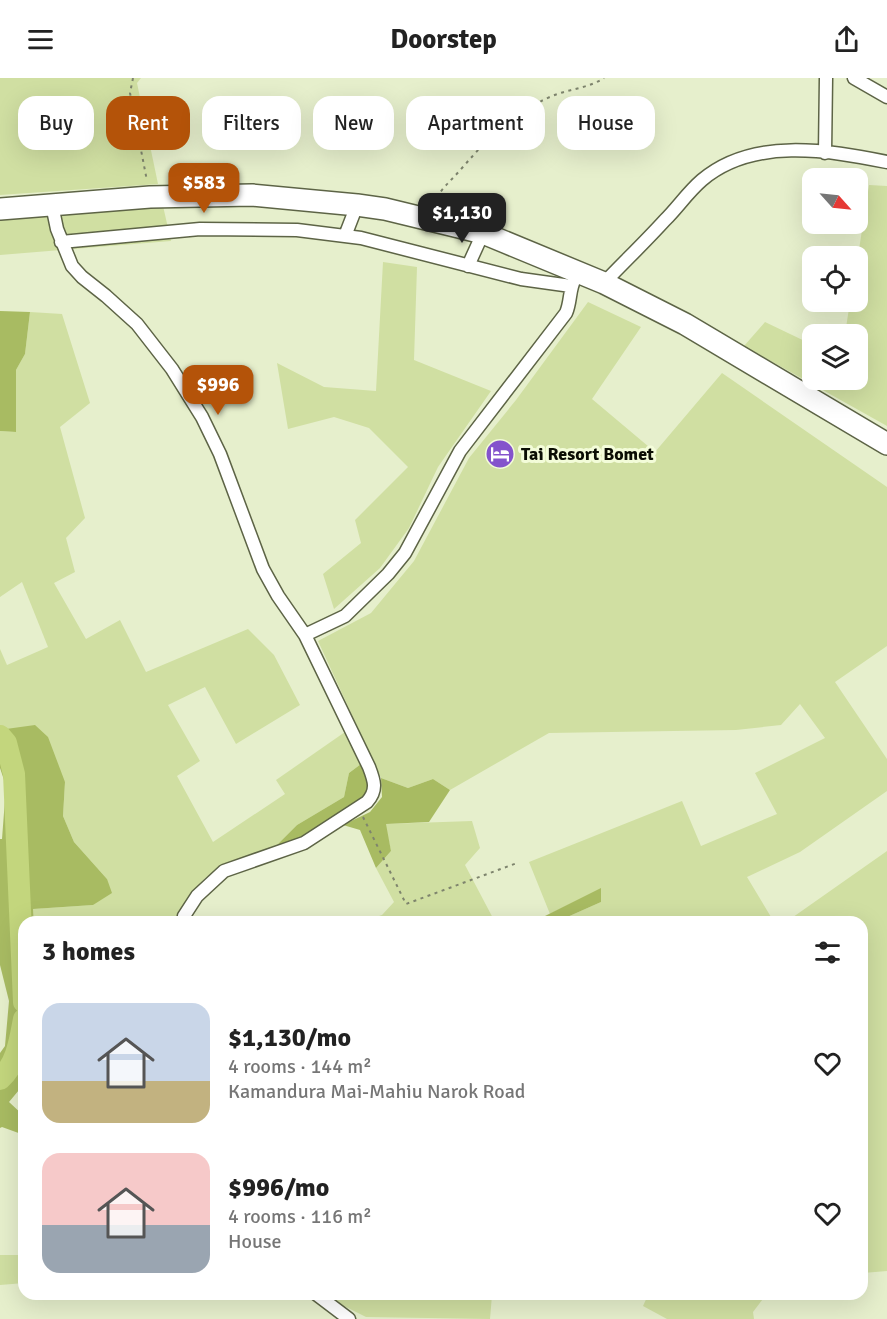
<!DOCTYPE html>
<meta charset="utf-8">
<style>
body{margin:0;font-family:Signika,sans-serif;background:#f2f2f2;color:#222;height:100vh;display:flex;flex-direction:column;font-size:22px;white-space:nowrap}
*{box-sizing:border-box;margin:0}
p{font-size:20px;color:#767676}
.icon{flex:none;width:33px;height:33px;fill:none;stroke:currentColor;stroke-width:2;stroke-linecap:round;stroke-linejoin:round}
.map{position:relative;flex:1;overflow:hidden}
.panel{position:absolute;left:18px;top:838px;width:850px;height:384px;display:flex;flex-direction:column;background:#fff;border-radius:18px;box-shadow:0 6px 24px #0002}
.panel>*{flex:none}
.top-card{position:absolute;left:18px;top:18px;width:852px;height:54px;display:flex;gap:12px}
.needle{width:39px;rotate:117deg}
.controls{position:absolute;left:802px;top:90px;display:grid;gap:12px}
.controls a{display:grid;place-items:center;width:66px;height:66px;border-radius:12px;background:#fff;box-shadow:0 6px 24px #0002;font-size:30px}
.price{position:absolute;translate:-50% -51px;padding:0 14px;border-radius:12px;background:#b45309;color:#fff;font-size:20px;line-height:39px;filter:drop-shadow(0 2px 3px #0008)}
.price::after{content:'';position:absolute;left:50%;top:36px;width:18px;height:14px;margin-left:-9px;background:inherit;clip-path:polygon(0 0,100% 0,50% 100%)}
.price.active{background:#222;color:#fff}
ul{padding:0;list-style:none}
li{display:flex;align-items:center;gap:18px;height:150px;padding:0 24px}
li span{display:grid;place-items:center;flex:none;width:168px;height:120px;border-radius:18px;color:#555}
li>.icon{margin-inline-start:auto}
span .icon{width:72px;height:72px;fill:#fffc;stroke-width:1}
li b{font-size:26px}
h2{display:flex;justify-content:space-between;align-items:center;height:72px;padding:0 24px;font-size:26px}
.chip{padding:0 21px;border-radius:18px;background:#fff;box-shadow:0 6px 24px #0002;font-size:21px;line-height:54px}
.chip.active{background:#b45309;color:#fff}
header{display:flex;justify-content:space-between;align-items:center;height:78px;padding:0 24px;background:#fff;font-size:27px;font-weight:700}
.map>svg:first-child{display:block}
.green{fill:#d0dfa2}
.forest{fill:#a8bb62}
.lines{fill:none;stroke-linecap:round;stroke-linejoin:round}
.river{stroke:#c3d67d;stroke-width:22}
.minor-casing{stroke:#5d6446;stroke-width:15}
.trunk-casing{stroke:#5d6446;stroke-width:24}
.path{stroke:#7e846d;stroke-width:2;stroke-dasharray:3 4.5;stroke-linecap:butt}
.minor{stroke:#fff;stroke-width:12}
.trunk{stroke:#fff;stroke-width:21}
.labels{text-anchor:middle;dominant-baseline:central;stroke-width:6;stroke-linejoin:round;paint-order:stroke}
.poi-label{font-size:18px;font-weight:bold;fill:#0b0e04;stroke:#f3fcd9;text-anchor:start}
</style>
<header><svg class="icon" aria-label="menu" viewBox="0 0 24 24"><path d="M4 6h16M4 12h16M4 18h16"/></svg>Doorstep<svg class="icon" aria-label="share" viewBox="0 0 24 24"><path d="M12 15V3M7 8l5-5 5 5M5 13v7h14v-7"/></svg></header>
<div class="map">
<svg width="887" height="1241" viewBox="0 0 887 1241">
<rect width="100%" height="100%" fill="#e6efcc"/>
<path class="green" d="M0 0H141L137 5 158 106 0 117Z
M869 107 887 108V348L744 268 765 244 813 267V302H858V256H845L850 224H858V178Z
M163 128 171 163 0 177V139Z
M383 184 417 189 414 282 491 313 438 389 409 450 380 490 334 531 323 496 361 465 355 442 408 389 369 350 334 339 288 351 277 285 324 309 376 313Z
M588 224 641 249 592 321 655 374 722 295 887 409V568L835 604 887 681V713L800 774 747 799 774 844H556L601 824V811L550 836 529 784 682 723 701 768 777 736 755 695 825 660 800 626 781 647 736 652 549 655 450 712 433 701 408 710 381 700 318 563 371 535 414 483 469 380 516 322Z
M30 234 62 236 90 325 60 349 85 440 66 460 75 494 54 505 86 561 120 542 146 594 248 551 274 577 300 627 236 666 205 609 168 627 200 683 177 698 213 764 285 716 276 702 345 654 361 686 349 695 344 719 297 747 273 771 225 786 205 800 186 822 178 844H34L33 831 93 827 107 801 74 764 63 738 65 704 6 651 0 660V571L7 587 48 569 22 504 0 519V353L16 354V292L25 276Z
M472 743 480 770 465 787 495 844H361L382 837 394 824 376 790 391 773 385 746Z
M887 773V1193L863 1195 862 844H786Z
M0 1177H23L24 1205 0 1207Z
M330 1217H492L490 1241 366 1239 342 1227Z
M648 1217V1216L766 1217 753 1234 754 1241H667L643 1228Z"/>
<path class="forest" d="M0 233 30 234 25 276 16 292V354L0 353Z
M35 647 48 659 65 704 63 738 74 764 107 801 112 815 93 827 33 831 34 844H24V1006L9 1024 24 1038V1057L2 1049 0 1050V975L5 968 9 923 0 887V761H2L6 708 0 690V660L6 651Z
M361 686 369 708 363 721 303 762 273 771 297 747 344 719 349 695Z
M381 700 408 710 433 701 450 712 429 744 386 746 391 773 376 790 360 752 343 747 370 734 382 719Z
M601 810V824L556 844H533Z"/>
<g class="lines">
<path class="river" d="M0 658 6 665 14 696 24 924
M0 1001C17 986 20 962 24 941"/>
<g class="minor-casing">
<path id="minor" d="M854 0 887 19
M825 75 826 0
M52 127 57 151 72 188 82 199 106 218 137 246 172 291 202 339 220 376 263 491 278 518 305 557 369 689C374 702 378 712 367 724L304 765 224 793 197 818 184 838 183 844
M345 158 357 127
M61 164 200 151 297 152 361 160 521 201 571 208
M468 188 483 155
M604 205C624 184 645 164 665 142 678 129 688 114 702 102 753 59 827 72 887 84
M305 557 345 538 388 496 405 475 460 373 566 235C571 224 569 211 575 201
M316 1216 349 1241"/>
</g>
<g class="trunk-casing">
<path id="trunk" d="M0 131 150 119 252 117 357 127 385 131 459 149 483 155 604 205 685 246 887 366"/>
</g>
<path class="path" d="M133 0 130 15 147 103
M433 126C440 111 452 102 462 90 492 56 509 37 552 18 569 11 589 10 604 0
M363 739 406 826 517 785"/>
<use href="#minor" class="minor"/>
<use href="#trunk" class="trunk"/>
</g>
<defs>
<g id="hotel-disc" transform="scale(1.5)"><circle r="9.5" fill="#8453cc" stroke="#f3fcd9"/><path d="M-6-4.5h1.5V1H6V5H4.5V3h-9V5H-6ZM-4 0a1.8 1.8 0 1 1 3.6 0ZM.5 0V-2.5h3Q6-2.5 6 0Z" fill="#fff"/></g>
</defs>
<g fill-rule="evenodd">
<use href="#hotel-disc" x="500" y="376"/>
</g>
<g class="labels">
<g class="poi-label">
<text x="521" y="376">Tai Resort Bomet</text>
</g>
</g>
</svg>
<div class="controls">
<a><svg class="needle" viewBox="-14 -14 28 28"><path d="M0-13l5 13h-10z" fill="#e53935"/><path d="M0 13l5-13h-10z" fill="#767676"/></svg></a>
<a><svg class="icon" aria-label="locate" viewBox="0 0 24 24"><circle cx="12" cy="12" r="6"/><path d="M12 2v4M12 18v4M2 12h4M18 12h4"/></svg></a>
<a><svg class="icon" aria-label="layers" viewBox="0 0 24 24"><path d="M12 4l9 5-9 5-9-5zM3 14l9 5 9-5"/></svg></a>
</div>
<b class="price" style="left:204px;top:136px">$583</b>
<b class="price active" style="left:462px;top:166px">$1,130</b>
<b class="price" style="left:218px;top:338px">$996</b>
<div class="top-card">
<a class="chip">Buy</a>
<a class="chip active">Rent</a>
<a class="chip">Filters</a>
<a class="chip">New</a>
<a class="chip">Apartment</a>
<a class="chip">House</a>
</div>
<section class="panel">
<h2>3 homes<svg class="icon" aria-label="filters" viewBox="0 0 24 24"><path d="M4 7h16M4 17h16"/><circle cx="9" cy="7" r="2"/><circle cx="15" cy="17" r="2"/></svg></h2>
<ul>
<li><span style="background:linear-gradient(#c9d6e8 65%,#c2b280 0)"><svg class="icon" aria-label="home" viewBox="0 0 24 24"><path d="M3 11l9-7 9 7M6 9v11h12V9"/></svg></span><div><b>$1,130/mo</b><p>4 rooms · 144 m²</p><p>Kamandura Mai-Mahiu Narok Road</p></div><svg class="icon" aria-label="heart" viewBox="0 0 24 24"><path d="M12 20l-8-8c-3-5 5-10 8-4 3-6 11-1 8 4z"/></svg></li>
<li><span style="background:linear-gradient(#f6c9c9 60%,#9aa5b1 0)"><svg class="icon" aria-label="home" viewBox="0 0 24 24"><path d="M3 11l9-7 9 7M6 9v11h12V9"/></svg></span><div><b>$996/mo</b><p>4 rooms · 116 m²</p><p>House</p></div><svg class="icon" aria-label="heart" viewBox="0 0 24 24"><path d="M12 20l-8-8c-3-5 5-10 8-4 3-6 11-1 8 4z"/></svg></li>
</ul>
</section>
</div>
